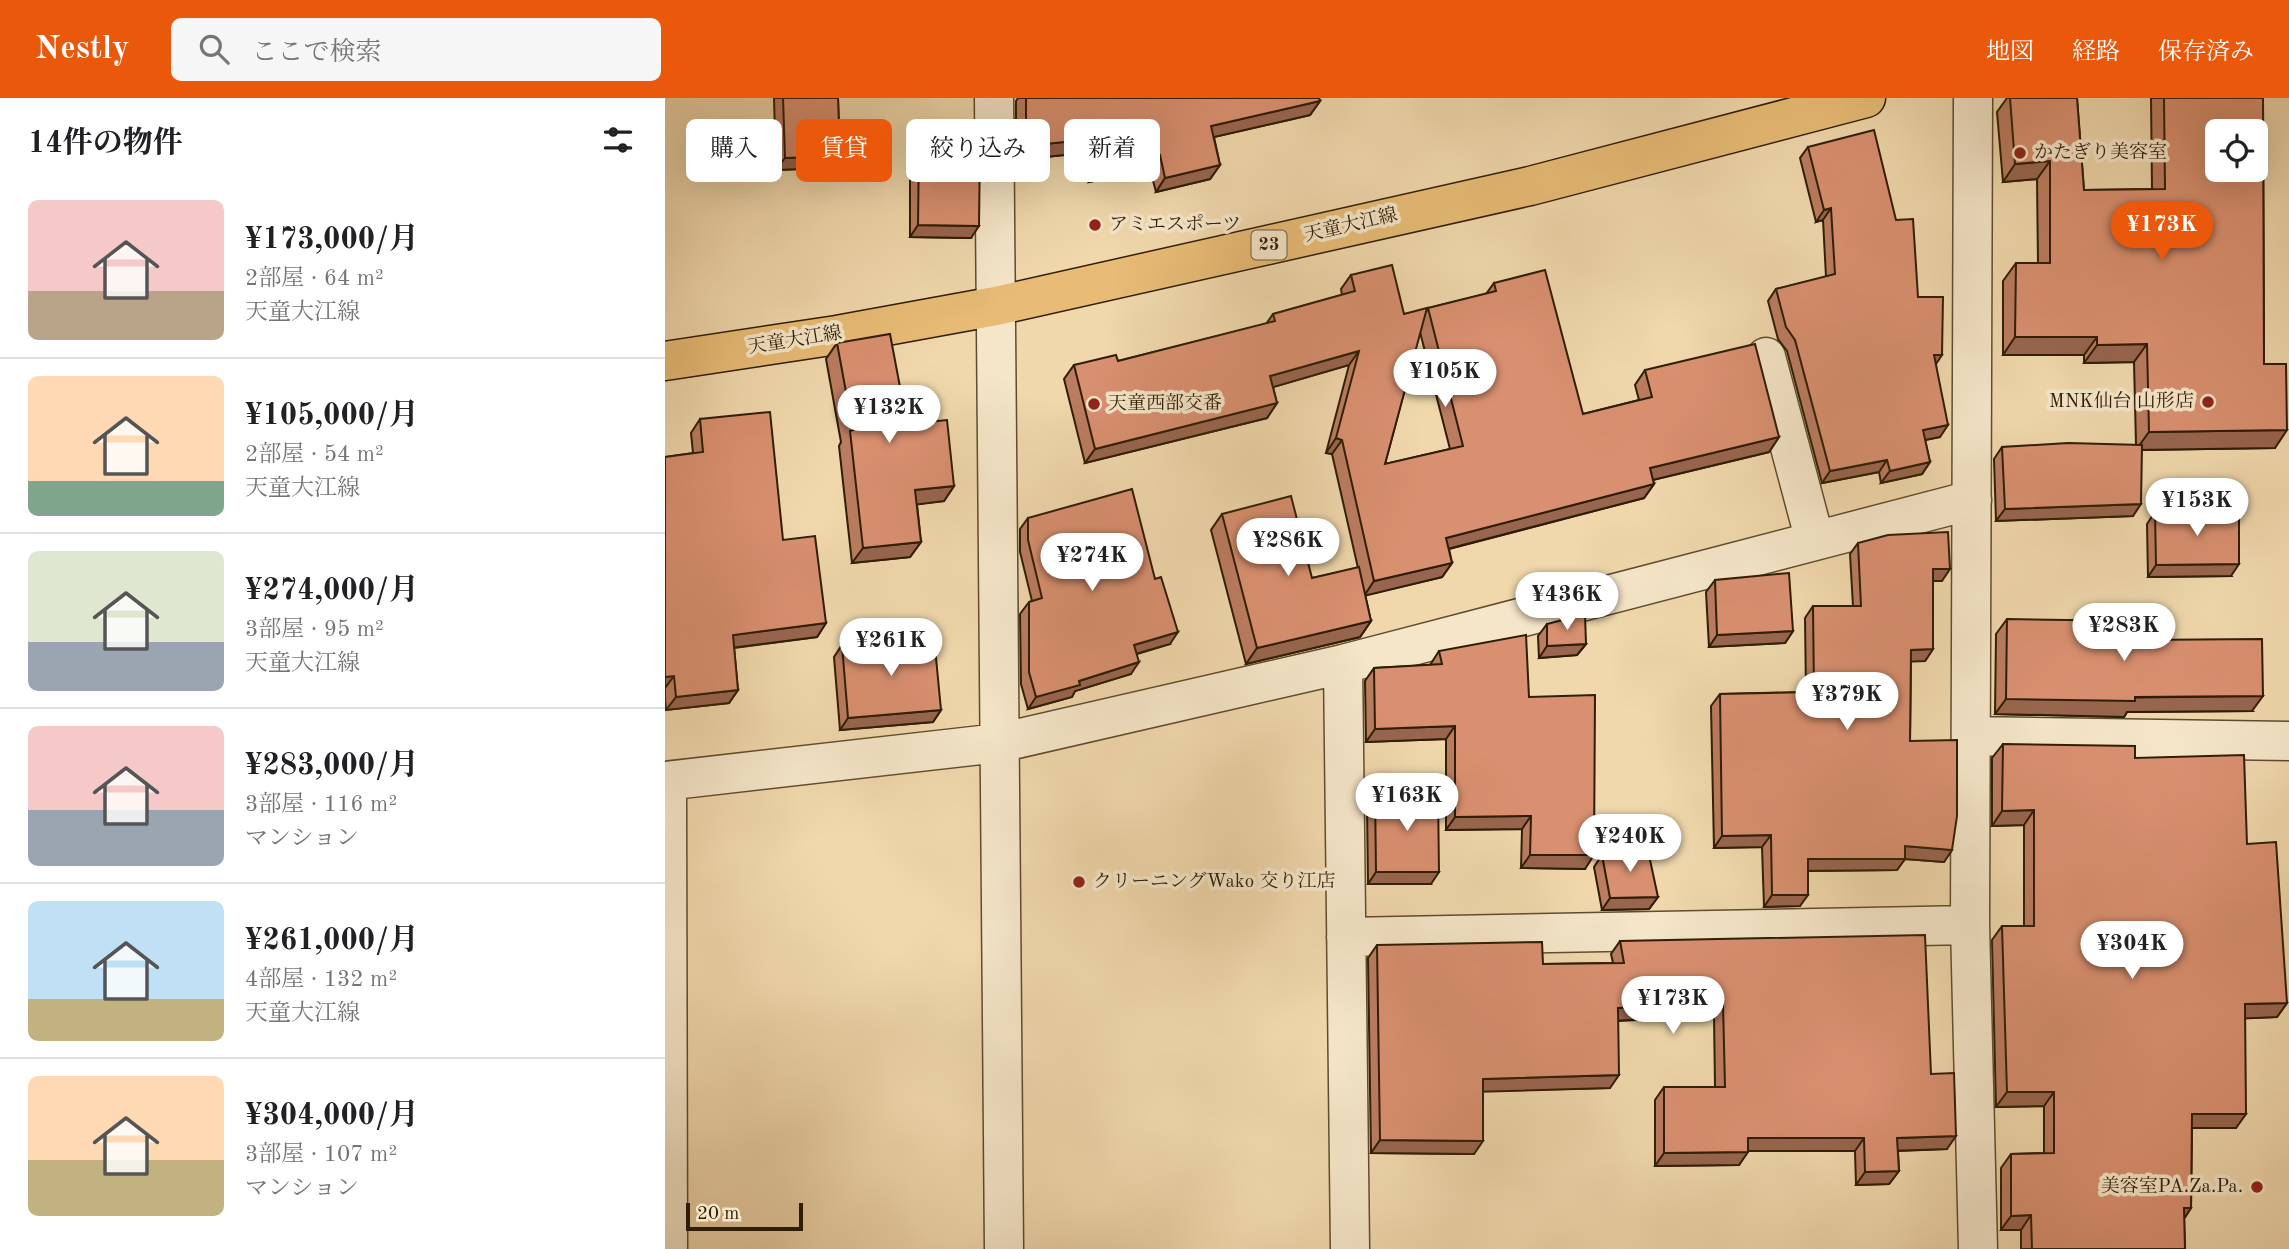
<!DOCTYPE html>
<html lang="ja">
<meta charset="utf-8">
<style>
body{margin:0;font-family:"Old Standard TT","Noto Serif JP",serif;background:#f6f6f6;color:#202124;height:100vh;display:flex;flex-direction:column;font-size:26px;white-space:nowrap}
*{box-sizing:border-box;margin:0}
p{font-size:23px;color:#757577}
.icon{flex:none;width:38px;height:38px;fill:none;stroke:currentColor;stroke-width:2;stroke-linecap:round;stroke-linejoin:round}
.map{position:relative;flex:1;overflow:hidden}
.drawer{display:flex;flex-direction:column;background:#fff;width:665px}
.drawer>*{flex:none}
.hud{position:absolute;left:21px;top:21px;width:665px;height:63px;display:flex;gap:14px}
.buttons{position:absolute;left:1540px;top:21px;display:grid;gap:14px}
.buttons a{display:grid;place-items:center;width:63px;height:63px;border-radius:10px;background:#fff;box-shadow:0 7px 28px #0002;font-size:35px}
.scale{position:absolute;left:21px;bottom:18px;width:117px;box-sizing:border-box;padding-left:7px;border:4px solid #2f1d04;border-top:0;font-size:19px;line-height:24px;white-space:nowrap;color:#2f1d04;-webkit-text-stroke:5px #f5e6c9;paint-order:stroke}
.price{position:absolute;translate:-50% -60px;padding:0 16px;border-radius:24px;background:#fff;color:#222;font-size:23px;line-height:46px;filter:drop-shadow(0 2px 4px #0008)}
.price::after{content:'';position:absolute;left:50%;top:42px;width:21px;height:16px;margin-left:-10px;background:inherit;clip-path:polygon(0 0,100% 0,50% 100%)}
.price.on{background:#ea580c;color:#fff}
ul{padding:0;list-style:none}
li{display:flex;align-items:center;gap:21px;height:175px;padding:0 28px}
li+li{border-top:2px solid #e0e0e0}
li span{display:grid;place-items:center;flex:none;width:196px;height:140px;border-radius:10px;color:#555}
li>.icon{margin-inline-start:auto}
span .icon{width:84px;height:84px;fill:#fffc;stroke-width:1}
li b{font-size:30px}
h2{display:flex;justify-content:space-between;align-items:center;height:84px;padding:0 28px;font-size:30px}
.tag{padding:0 24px;border-radius:10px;background:#fff;box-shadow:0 7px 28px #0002;font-size:24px;line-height:63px}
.tag.on{background:#ea580c;color:#fff}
header{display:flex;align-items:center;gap:42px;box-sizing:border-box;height:98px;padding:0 35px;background:#ea580c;color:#fff}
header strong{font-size:33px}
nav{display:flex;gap:38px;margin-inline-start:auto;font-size:24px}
.search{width:490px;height:63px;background:#f6f6f6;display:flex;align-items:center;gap:18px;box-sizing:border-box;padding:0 24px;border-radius:10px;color:#757577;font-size:26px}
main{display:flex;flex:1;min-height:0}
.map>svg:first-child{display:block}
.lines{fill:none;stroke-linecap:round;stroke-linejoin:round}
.minor-casing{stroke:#5f4c2e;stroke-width:41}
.major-casing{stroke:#2f1d04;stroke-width:41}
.minor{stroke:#f5e6c9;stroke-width:38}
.major{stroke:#e8bc76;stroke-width:38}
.wall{fill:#bb7c60;stroke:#2f1d04;stroke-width:2;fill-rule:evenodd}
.shaded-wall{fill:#98654e;stroke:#2f1d04;stroke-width:2}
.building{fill:#d99070;stroke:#2f1d04;stroke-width:2;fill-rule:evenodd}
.poi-dot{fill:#8f2418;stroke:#f5e6c9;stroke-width:2.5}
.labels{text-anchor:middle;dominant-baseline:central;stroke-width:7;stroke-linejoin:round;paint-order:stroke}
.shield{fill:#f5e6c9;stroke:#6a593f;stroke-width:2}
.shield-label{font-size:18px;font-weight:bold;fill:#2f1d04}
.poi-label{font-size:19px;fill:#2f1d04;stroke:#f5e6c9;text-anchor:start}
.street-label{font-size:19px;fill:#2f1d04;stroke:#f5e6c9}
</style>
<header>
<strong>Nestly</strong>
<div class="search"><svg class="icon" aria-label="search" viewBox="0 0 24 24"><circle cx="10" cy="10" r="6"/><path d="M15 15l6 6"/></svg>ここで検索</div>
<nav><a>地図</a><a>経路</a><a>保存済み</a></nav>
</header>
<main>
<section class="drawer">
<h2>14件の物件<svg class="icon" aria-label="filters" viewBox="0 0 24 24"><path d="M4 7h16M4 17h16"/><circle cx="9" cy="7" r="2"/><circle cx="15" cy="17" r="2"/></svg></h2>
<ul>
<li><span style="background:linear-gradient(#f6c9c9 65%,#b9a48a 0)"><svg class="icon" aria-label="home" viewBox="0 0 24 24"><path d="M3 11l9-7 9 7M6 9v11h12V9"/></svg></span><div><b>¥173,000/月</b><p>2部屋 · 64 m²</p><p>天童大江線</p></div></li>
<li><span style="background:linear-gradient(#ffd9b3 75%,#7fa58c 0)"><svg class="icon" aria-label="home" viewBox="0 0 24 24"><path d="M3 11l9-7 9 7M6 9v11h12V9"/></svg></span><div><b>¥105,000/月</b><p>2部屋 · 54 m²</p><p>天童大江線</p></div></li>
<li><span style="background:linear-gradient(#dfe7d0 65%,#9aa5b1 0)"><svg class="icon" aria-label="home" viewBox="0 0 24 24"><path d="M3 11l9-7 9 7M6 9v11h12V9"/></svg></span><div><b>¥274,000/月</b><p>3部屋 · 95 m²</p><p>天童大江線</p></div></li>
<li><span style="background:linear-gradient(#f6c9c9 60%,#9aa5b1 0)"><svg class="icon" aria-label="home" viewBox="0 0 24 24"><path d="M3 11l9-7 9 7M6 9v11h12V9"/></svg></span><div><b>¥283,000/月</b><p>3部屋 · 116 m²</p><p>マンション</p></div></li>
<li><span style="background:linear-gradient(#bfe0f5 70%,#c2b280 0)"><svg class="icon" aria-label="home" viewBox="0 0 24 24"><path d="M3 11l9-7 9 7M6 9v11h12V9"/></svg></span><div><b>¥261,000/月</b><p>4部屋 · 132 m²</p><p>天童大江線</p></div></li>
<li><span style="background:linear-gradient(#ffd9b3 60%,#c2b280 0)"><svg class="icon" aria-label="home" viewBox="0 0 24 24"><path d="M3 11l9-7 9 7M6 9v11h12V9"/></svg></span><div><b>¥304,000/月</b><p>3部屋 · 107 m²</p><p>マンション</p></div></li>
</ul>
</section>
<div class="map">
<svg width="1624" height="1151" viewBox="0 0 1624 1151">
<rect width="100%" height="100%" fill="#f0d8ac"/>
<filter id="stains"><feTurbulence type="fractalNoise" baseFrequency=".00286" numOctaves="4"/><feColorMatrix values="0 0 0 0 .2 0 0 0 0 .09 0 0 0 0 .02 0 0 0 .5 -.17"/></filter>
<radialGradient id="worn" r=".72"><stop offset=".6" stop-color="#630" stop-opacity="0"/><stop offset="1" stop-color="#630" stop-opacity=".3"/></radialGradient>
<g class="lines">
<g class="minor-casing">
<path id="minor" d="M329 0 339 1151
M1308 0 1305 827 1313 1151
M1101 259 1150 443
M678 566 685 1151
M1307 638 1624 643
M0 683 334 645 678 566 1307 402
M2 683 3 1151
M681 839 1305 827"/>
</g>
<g class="major-casing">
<path id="major" d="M0 263 172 237 331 208 865 88 1201 0"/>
</g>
<use href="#minor" class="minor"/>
<use href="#major" class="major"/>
</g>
<path class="wall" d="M109 0H173L175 58 166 70 111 72Z
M353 0H654L655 3 645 17 549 39 555 67 545 81 491 94 485 71 424 84 419 55 351 62V3Z
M1342 0H1412L1419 92 1487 91 1486 0H1598L1599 266 1610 350 1477 352 1468 418 1331 423 1329 361 1337 349 1471 347 1469 264 1419 265V257H1338V183L1351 165H1373L1372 81 1338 84 1332 14Z
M254 45 306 140 245 139V57Z
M1143 49 1231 122 1271 266 1275 339 1260 342 1265 364 1257 376 1216 385 1214 374 1157 385 1122 253 1113 241 1103 203 1111 191 1161 179 1158 122 1151 124 1135 60Z
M686 177 739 216 761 214 763 210 821 196 829 185 918 316 974 302 970 287 980 272 1114 339 1104 354 988 382 989 386 979 400 784 451 787 465 777 479 700 497 706 523 695 539 581 566 546 432 557 416 647 480 693 470 667 356 661 355 684 267 608 289 612 305 602 320 420 365 399 281 409 267 453 263 601 226 608 216 677 197 676 191ZM755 234 785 351 720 366Z
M172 245 289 388 279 403 252 406 256 444 245 459 187 465 174 348 176 344 161 261Z
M35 321 118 442 161 525 152 539 69 550 73 592 64 605 1 612 0 601V359L28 355 26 335Z
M1490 414 1566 478 1483 479 1482 426Z
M363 420 505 546 472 556 466 576 410 593 407 599 363 611 356 586 355 516 364 504 367 503 355 454V431Z
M1193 445 1277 483H1268V551L1260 563H1246L1245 643 1287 752 1279 764 1240 761 1232 772 1143 773 1135 808 1099 809 1097 749 1049 750 1046 608 1055 596 1141 594 1140 520 1148 508H1188L1185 456Z
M1050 482 1128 533 1120 545 1044 549 1041 494Z
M1342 521 1471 542 1587 613 1462 614 1459 619 1330 616 1331 536Z
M882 526 921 546 912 557 874 560 873 538Z
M177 547 276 612 268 624 175 632 169 559Z
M774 553 864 599 920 771 856 770 857 731 781 732V641L701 644 700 583 709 570 765 567Z
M1338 646 1470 660 1582 746 1622 905 1612 919 1580 920 1571 1030H1527L1526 1110 1519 1121 1520 1151H1356V1132H1336V1070L1346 1056 1379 1055V1008L1331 1009 1327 842 1337 828H1359V727L1327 728V660Z
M710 695 766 786H703L702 707Z
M937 757 993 799 984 811 937 812 929 769Z
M955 843 1266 976 1282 1051 1233 1053 1234 1073 1224 1086 1191 1087 1190 1053H1083L1074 1067 990 1068V1002L999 989H1050L1049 918 953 923 945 990 818 993 809 1056 706 1055 703 860 712 847 878 866 948 865 946 856Z"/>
<path class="shaded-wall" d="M655 3 645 17 536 42 546 28Z
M428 41 419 55 351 62 361 48Z
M495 57 485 71 424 84 434 70Z
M175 58 166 70 111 72 120 60Z
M1385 63 1372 81 1338 84 1350 66Z
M555 67 545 81 491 94 500 80Z
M1166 110 1158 122 1151 124 1159 112Z
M253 127 314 128 306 140 245 139Z
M1350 239H1432L1419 257H1338Z
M1482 246 1469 264 1419 265 1432 247Z
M694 253 684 267 595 293 605 278Z
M1269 257H1277L1269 269Z
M612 305 602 320 420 365 430 351Z
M1283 327 1275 339 1250 344 1258 332Z
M1622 332 1610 350 1471 352 1484 334Z
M1114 339 1104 354 975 385 985 370Z
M671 340 677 342 667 356 661 355Z
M1222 362 1214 374 1157 385 1165 373Z
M1265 364 1257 376 1216 385 1225 373Z
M989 386 979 400 771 454 781 440Z
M289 388 279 403 240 408 250 392Z
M1476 406 1468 418 1331 423 1340 411Z
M256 444 245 459 187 465 198 450Z
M787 465 777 479 699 498 709 483Z
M1574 466 1566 478 1483 479 1491 467Z
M1268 471H1285L1277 483H1260Z
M706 523 695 539 581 566 592 550Z
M161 525 152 539 58 551 68 537Z
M1128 533 1120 545 1044 549 1052 537Z
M513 534 505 546 460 559 469 547Z
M921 546 912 557 874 560 882 548Z
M1268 551 1260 563 1238 564 1246 552Z
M474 564 466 576 410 593 407 599 363 611 371 599 414 583Z
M9 578 0 590V579Z
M73 592 64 605 1 612 11 599Z
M1598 598 1587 613 1462 614 1459 619 1330 616 1341 601Z
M276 612 268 624 175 632 183 620Z
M790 628 781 641 701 644 710 631Z
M1369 712 1359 727 1327 728 1337 713Z
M866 718 857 731 781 732 790 719Z
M1106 737 1097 749 1049 750 1057 738Z
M1240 748 1287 752 1279 764 1240 761 1232 772 1135 773 1143 761Z
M865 757H929L920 771 856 770Z
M711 774H774L766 786H703Z
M1107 797H1143L1135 808 1099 809Z
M993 799 984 811 937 812 945 800Z
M1058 905 1049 918 944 923 953 910Z
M1622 905 1612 919 1569 921 1580 906Z
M954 977 945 990 809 994 818 981Z
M1342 994H1389L1379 1008 1331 1009Z
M1527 1016H1581L1571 1030H1517Z
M1291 1038 1282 1051 1223 1053 1232 1040Z
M1083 1040H1199L1190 1053H1074Z
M715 1042 818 1043 809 1056 706 1055Z
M1083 1054 1074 1067 990 1068 999 1055Z
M1234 1073 1224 1086 1191 1087 1200 1074Z
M1519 1110H1526L1516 1125Z
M1366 1117 1356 1132H1336L1346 1118Z"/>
<path class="building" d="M118 0H173L175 58 120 60Z
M361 0H654L655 3 546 28 555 67 500 80 495 57 434 70 428 41 361 48Z
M1345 0H1412L1419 92 1500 91 1499 0H1598L1599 266H1621L1622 332 1484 334 1482 246 1432 247V239H1350L1351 165H1385V63L1350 66ZM1552 33H1591V72H1552Z
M1209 32 1231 122 1248 121 1253 199H1278L1277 257H1269L1283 327 1258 332 1265 364 1225 373 1222 362 1165 373 1130 242 1121 229 1111 191 1170 176 1166 110 1159 112 1143 49Z
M254 45 315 46 314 128 253 127Z
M727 167 739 216 762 210 720 366 798 348 763 210 831 193 829 185 880 172 918 316 987 299 980 272 1090 246 1114 339 985 370 989 386 781 440 787 465 709 483 677 342 671 340 694 253 605 278 612 305 430 351 409 267 451 257 453 263 610 223 608 216 690 193 686 177Z
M225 236 242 326 282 322 289 388 250 392 256 444 198 450 185 333 188 332 172 245Z
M105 314 118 442 150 438 161 525 68 537 73 592 11 599 9 578 0 579V359L38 354 35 321Z
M1403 345 1477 347 1476 406 1340 411 1337 349Z
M467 391 490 481 496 479 513 534 469 547 474 564 414 583 415 587 371 599 364 574V504L377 500 363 442V420Z
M626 398 647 480 694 469 706 523 592 550 557 416Z
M1574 412V466L1491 467 1490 414Z
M1283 434 1285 471H1268V551L1246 552 1245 643 1292 642V718L1287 752 1240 748V761H1143V797H1107L1106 737 1057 738 1055 596 1149 594 1148 508H1196L1193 445 1223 437Z
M1124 475 1128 533 1052 537 1050 482Z
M920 516 921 546 882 548V526Z
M1342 521 1471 523V542L1597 541 1598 598 1470 599V603L1341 601Z
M861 537 864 599 930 597 929 757H865L866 718 790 719V628L710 631 709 570 777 566 774 553Z
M269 539 276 612 183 620 177 547Z
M1338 646 1470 648V660L1579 657 1582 746 1611 744 1622 905 1580 906 1581 1016H1527L1526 1110H1519L1520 1151H1367L1366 1117 1346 1118V1056L1389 1055V994H1342L1337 828H1369V712L1337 713Z
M710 695H773L774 774H711Z
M982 748 993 799 945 800 937 757Z
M1260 837 1266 976 1289 975 1291 1038 1232 1040 1234 1073 1200 1074 1199 1040H1083V1054L999 1055V989H1060L1058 905 953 910 954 977 818 981V1043L715 1042 712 847 877 844 878 866 959 865 955 843Z"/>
<g class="poi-dot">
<circle cx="1355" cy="55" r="7"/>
<circle cx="430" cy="127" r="7"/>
<circle cx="1543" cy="304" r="7"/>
<circle cx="429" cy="306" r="7"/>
<circle cx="414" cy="784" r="7"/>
<circle cx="1592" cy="1089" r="7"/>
</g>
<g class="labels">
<rect class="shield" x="586.5" y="132.5" width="35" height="29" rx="5"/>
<g class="shield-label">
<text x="604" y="147">23</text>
</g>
<g class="poi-label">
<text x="1369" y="55">かたぎり美容室</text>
<text x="444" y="127">アミエスポーツ</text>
<text x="1529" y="304" text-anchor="end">MNK仙台 山形店</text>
<text x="443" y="306">天童西部交番</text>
<text x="428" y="784">クリーニングWako 交り江店</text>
<text x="1578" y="1089" text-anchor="end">美容室PA.Za.Pa.</text>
</g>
<g class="street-label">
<text transform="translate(686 128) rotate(-13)">天童大江線</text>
<text transform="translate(130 243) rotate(-9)">天童大江線</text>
</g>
</g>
<rect width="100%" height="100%" filter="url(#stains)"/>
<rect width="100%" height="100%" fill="url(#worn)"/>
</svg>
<div class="buttons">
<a><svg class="icon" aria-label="locate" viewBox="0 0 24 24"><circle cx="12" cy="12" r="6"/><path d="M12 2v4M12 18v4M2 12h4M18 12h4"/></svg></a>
</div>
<div class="scale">20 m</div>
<b class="price on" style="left:1497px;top:164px">¥173K</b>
<b class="price" style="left:780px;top:311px">¥105K</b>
<b class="price" style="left:224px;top:347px">¥132K</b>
<b class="price" style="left:1532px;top:440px">¥153K</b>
<b class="price" style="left:623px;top:480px">¥286K</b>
<b class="price" style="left:427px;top:495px">¥274K</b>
<b class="price" style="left:902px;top:534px">¥436K</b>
<b class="price" style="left:1459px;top:565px">¥283K</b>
<b class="price" style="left:226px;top:580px">¥261K</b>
<b class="price" style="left:1182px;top:634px">¥379K</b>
<b class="price" style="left:742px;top:735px">¥163K</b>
<b class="price" style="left:965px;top:776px">¥240K</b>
<b class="price" style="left:1467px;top:883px">¥304K</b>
<b class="price" style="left:1008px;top:938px">¥173K</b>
<div class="hud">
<a class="tag">購入</a>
<a class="tag on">賃貸</a>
<a class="tag">絞り込み</a>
<a class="tag">新着</a>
</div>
</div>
</main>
